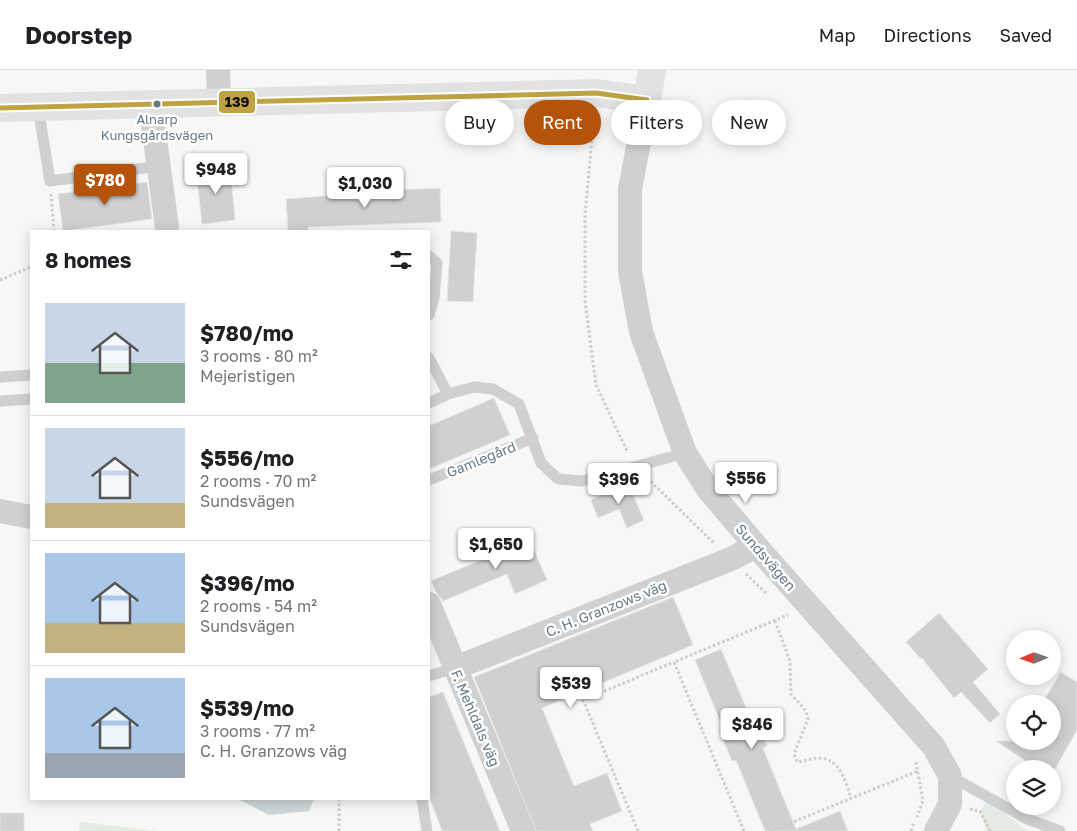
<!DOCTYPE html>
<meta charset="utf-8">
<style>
body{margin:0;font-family:"Golos Text",sans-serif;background:#f2f2f2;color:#202124;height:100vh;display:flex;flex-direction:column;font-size:19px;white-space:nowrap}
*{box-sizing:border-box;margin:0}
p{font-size:16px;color:#757577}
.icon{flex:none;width:28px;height:28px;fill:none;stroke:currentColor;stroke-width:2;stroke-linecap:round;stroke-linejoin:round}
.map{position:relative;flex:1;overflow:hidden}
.panel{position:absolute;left:30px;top:160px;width:400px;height:570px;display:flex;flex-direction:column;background:#fff;border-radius:0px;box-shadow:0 2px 12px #0003}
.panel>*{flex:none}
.top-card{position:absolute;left:445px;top:30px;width:475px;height:45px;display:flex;gap:10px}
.needle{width:32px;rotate:268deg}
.fabs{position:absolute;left:1006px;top:560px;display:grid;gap:10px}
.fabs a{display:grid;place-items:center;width:55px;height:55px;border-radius:50%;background:#fff;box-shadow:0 2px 12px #0003;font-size:25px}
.price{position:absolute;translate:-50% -42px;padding:0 11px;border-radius:5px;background:#fff;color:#222;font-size:16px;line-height:32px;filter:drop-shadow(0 1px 2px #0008)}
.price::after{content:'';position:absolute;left:50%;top:30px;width:15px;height:11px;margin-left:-8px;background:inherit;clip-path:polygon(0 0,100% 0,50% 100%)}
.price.selected{background:#b45309;color:#fff}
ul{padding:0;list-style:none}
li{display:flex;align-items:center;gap:15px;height:125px;padding:0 15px}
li+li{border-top:1px solid #e0e0e0}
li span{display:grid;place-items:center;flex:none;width:140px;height:100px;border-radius:0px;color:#555}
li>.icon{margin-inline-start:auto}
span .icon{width:60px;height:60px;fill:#fffc;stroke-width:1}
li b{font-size:21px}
h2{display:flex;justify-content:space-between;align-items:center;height:60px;padding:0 15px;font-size:21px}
.tag{padding:0 18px;border-radius:22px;background:#fff;box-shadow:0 2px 12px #0003;font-size:18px;line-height:45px}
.tag.selected{background:#b45309;color:#fff}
header{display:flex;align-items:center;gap:30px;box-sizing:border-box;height:70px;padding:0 25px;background:#fff;border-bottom:1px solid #e0e0e0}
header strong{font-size:24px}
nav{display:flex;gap:28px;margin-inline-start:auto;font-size:18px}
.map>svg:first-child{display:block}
.green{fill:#e6eae4}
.water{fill:#cdd6d8}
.building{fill:#cfd0d1;stroke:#e6e6e6}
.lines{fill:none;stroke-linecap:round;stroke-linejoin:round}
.path{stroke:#cccccd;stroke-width:3;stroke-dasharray:2.5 2.5;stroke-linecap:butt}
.lane{stroke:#ced0d1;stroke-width:11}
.street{stroke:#ced0d1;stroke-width:24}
.secondary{stroke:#e1e2e2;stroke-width:28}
.bus-1-casing{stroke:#fff;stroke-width:9}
.bus-1{stroke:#bfa343;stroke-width:5}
.bus-dot{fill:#657987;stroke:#fff;stroke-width:2}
.labels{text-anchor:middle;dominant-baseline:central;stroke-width:5;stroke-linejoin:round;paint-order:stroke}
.bus-label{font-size:13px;fill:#657987;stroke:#fff}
.street-label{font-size:14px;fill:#657987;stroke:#fff}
.line-badge{stroke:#fff;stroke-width:2}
.pale-badge-label{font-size:14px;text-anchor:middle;font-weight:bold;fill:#111}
</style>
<header>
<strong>Doorstep</strong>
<nav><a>Map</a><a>Directions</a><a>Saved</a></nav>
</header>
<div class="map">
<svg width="1077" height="761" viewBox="0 0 1077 761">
<rect width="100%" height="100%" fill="#f7f7f6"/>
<path class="green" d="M988 731 1027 761H987L980 741Z
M80 752 157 761H79Z"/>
<path class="water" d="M238 729H314L309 741 269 745Z"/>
<path class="building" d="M230 96 235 150 202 154 196 99Z
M147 112 152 149 63 161 58 124Z
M440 118 441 152 308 157V161H288L286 129 326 126V123Z
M451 161 477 163 473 232 447 231Z
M494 328 510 365 429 399V356Z
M628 413 644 450 627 458 619 439 598 448 591 430Z
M527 464 547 510 515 524 507 504 443 531 436 522 431 511 498 483 496 477Z
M673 527 693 575 542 638 574 716 607 703 622 741 590 754 593 761H536L474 607Z
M939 543 988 599 973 612 1000 644 990 653 961 622 954 628 922 588 921 589 906 572Z
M721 579 750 647 755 645 767 676 763 678 796 759 840 741 848 761H765L736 690 732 691 719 660 723 658 695 590Z
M1061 602 1077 612V660L1055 699H1038L996 671H1052V634H1042Z
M443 622 500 761H442L429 726V627Z
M0 743H24V761H0Z"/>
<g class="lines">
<path class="path" d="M594 46 585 145V231L596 315 628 383
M51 124 54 161
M0 210 31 197
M647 408 714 473
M746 504 767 524
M775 551 790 591 791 624 806 641 808 649 794 684 797 692C804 691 811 689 817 688 840 687 845 711 851 728
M916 692 923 731 917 747
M970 739 980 741 990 761
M339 761V729
M638 761 583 630 674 592
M744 761 674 592 788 545
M771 761 918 701
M911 761 914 752"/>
<path class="lane" d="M38 37 50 111 159 96
M429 186 437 193 434 228 429 245
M429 288 448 324
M0 307 31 305
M0 331 31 329
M429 333 448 324 474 317 493 319 519 334 541 393 558 409 582 411 685 383
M429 410 533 368
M429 606 455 598
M950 706 1027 749 1060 761
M422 729 427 761"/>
<path class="street" d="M218 0 219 32
M647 30 630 119V201L641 262 685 383 708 419 756 476 934 677 950 706V734L936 761
M150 33 167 157
M0 441 31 447
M429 534 523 761
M455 598 731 489 756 476"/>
<path class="secondary" d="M0 38 596 23 647 30 652 0"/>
<g class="bus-1-casing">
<path id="bus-1" d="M0 38 596 23 647 30"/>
</g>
<use href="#bus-1" class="bus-1"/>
</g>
<circle class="bus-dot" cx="157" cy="34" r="4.5"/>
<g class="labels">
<g class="bus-label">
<text x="157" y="49">Alnarp<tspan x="157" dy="16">Kungsgårdsvägen</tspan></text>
</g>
<g class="street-label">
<text transform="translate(481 389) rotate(-22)">Gamlegård</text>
<text transform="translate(766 487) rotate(49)">Sundsvägen</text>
<text transform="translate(606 538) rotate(-22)">C. H. Granzows väg</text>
<text transform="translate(476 648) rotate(67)">F. Mehldals väg</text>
</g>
</g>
<rect class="line-badge" x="218" y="20" width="38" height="24" rx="5" fill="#bfa343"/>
<g class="pale-badge-label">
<text x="237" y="37">139</text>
</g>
</svg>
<div class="fabs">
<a><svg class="needle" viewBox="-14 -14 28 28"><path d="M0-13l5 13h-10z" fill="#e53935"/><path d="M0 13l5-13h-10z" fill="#757577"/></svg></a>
<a><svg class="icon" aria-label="locate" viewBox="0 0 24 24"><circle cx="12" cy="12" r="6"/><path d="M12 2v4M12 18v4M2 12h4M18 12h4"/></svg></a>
<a><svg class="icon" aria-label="layers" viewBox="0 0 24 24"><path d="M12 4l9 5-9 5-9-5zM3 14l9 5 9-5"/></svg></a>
</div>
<b class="price" style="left:216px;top:125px">$948</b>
<b class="price selected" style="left:105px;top:136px">$780</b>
<b class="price" style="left:365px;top:139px">$1,030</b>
<b class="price" style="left:746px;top:434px">$556</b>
<b class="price" style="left:619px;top:435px">$396</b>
<b class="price" style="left:496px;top:500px">$1,650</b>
<b class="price" style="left:571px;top:639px">$539</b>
<b class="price" style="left:752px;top:680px">$846</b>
<div class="top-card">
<a class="tag">Buy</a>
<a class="tag selected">Rent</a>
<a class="tag">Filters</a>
<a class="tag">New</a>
</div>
<section class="panel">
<h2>8 homes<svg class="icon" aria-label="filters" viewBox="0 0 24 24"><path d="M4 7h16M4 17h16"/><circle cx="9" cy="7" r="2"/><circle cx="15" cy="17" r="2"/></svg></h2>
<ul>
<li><span style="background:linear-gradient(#c9d6e8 60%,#7fa58c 0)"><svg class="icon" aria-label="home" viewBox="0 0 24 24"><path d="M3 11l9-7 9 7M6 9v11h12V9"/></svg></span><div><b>$780/mo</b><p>3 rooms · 80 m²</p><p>Mejeristigen</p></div></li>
<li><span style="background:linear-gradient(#c9d6e8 75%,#c2b280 0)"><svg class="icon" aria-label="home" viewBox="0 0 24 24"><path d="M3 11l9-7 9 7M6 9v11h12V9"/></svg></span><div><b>$556/mo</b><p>2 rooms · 70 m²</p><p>Sundsvägen</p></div></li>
<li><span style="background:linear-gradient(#a9c7e8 70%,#c2b280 0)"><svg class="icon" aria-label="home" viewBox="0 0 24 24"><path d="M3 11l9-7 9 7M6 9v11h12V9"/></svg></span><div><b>$396/mo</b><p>2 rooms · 54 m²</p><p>Sundsvägen</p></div></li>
<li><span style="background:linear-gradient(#a9c7e8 75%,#9aa5b1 0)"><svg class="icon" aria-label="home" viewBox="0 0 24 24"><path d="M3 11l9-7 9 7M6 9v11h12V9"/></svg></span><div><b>$539/mo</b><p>3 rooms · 77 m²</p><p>C. H. Granzows väg</p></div></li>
</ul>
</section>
</div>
